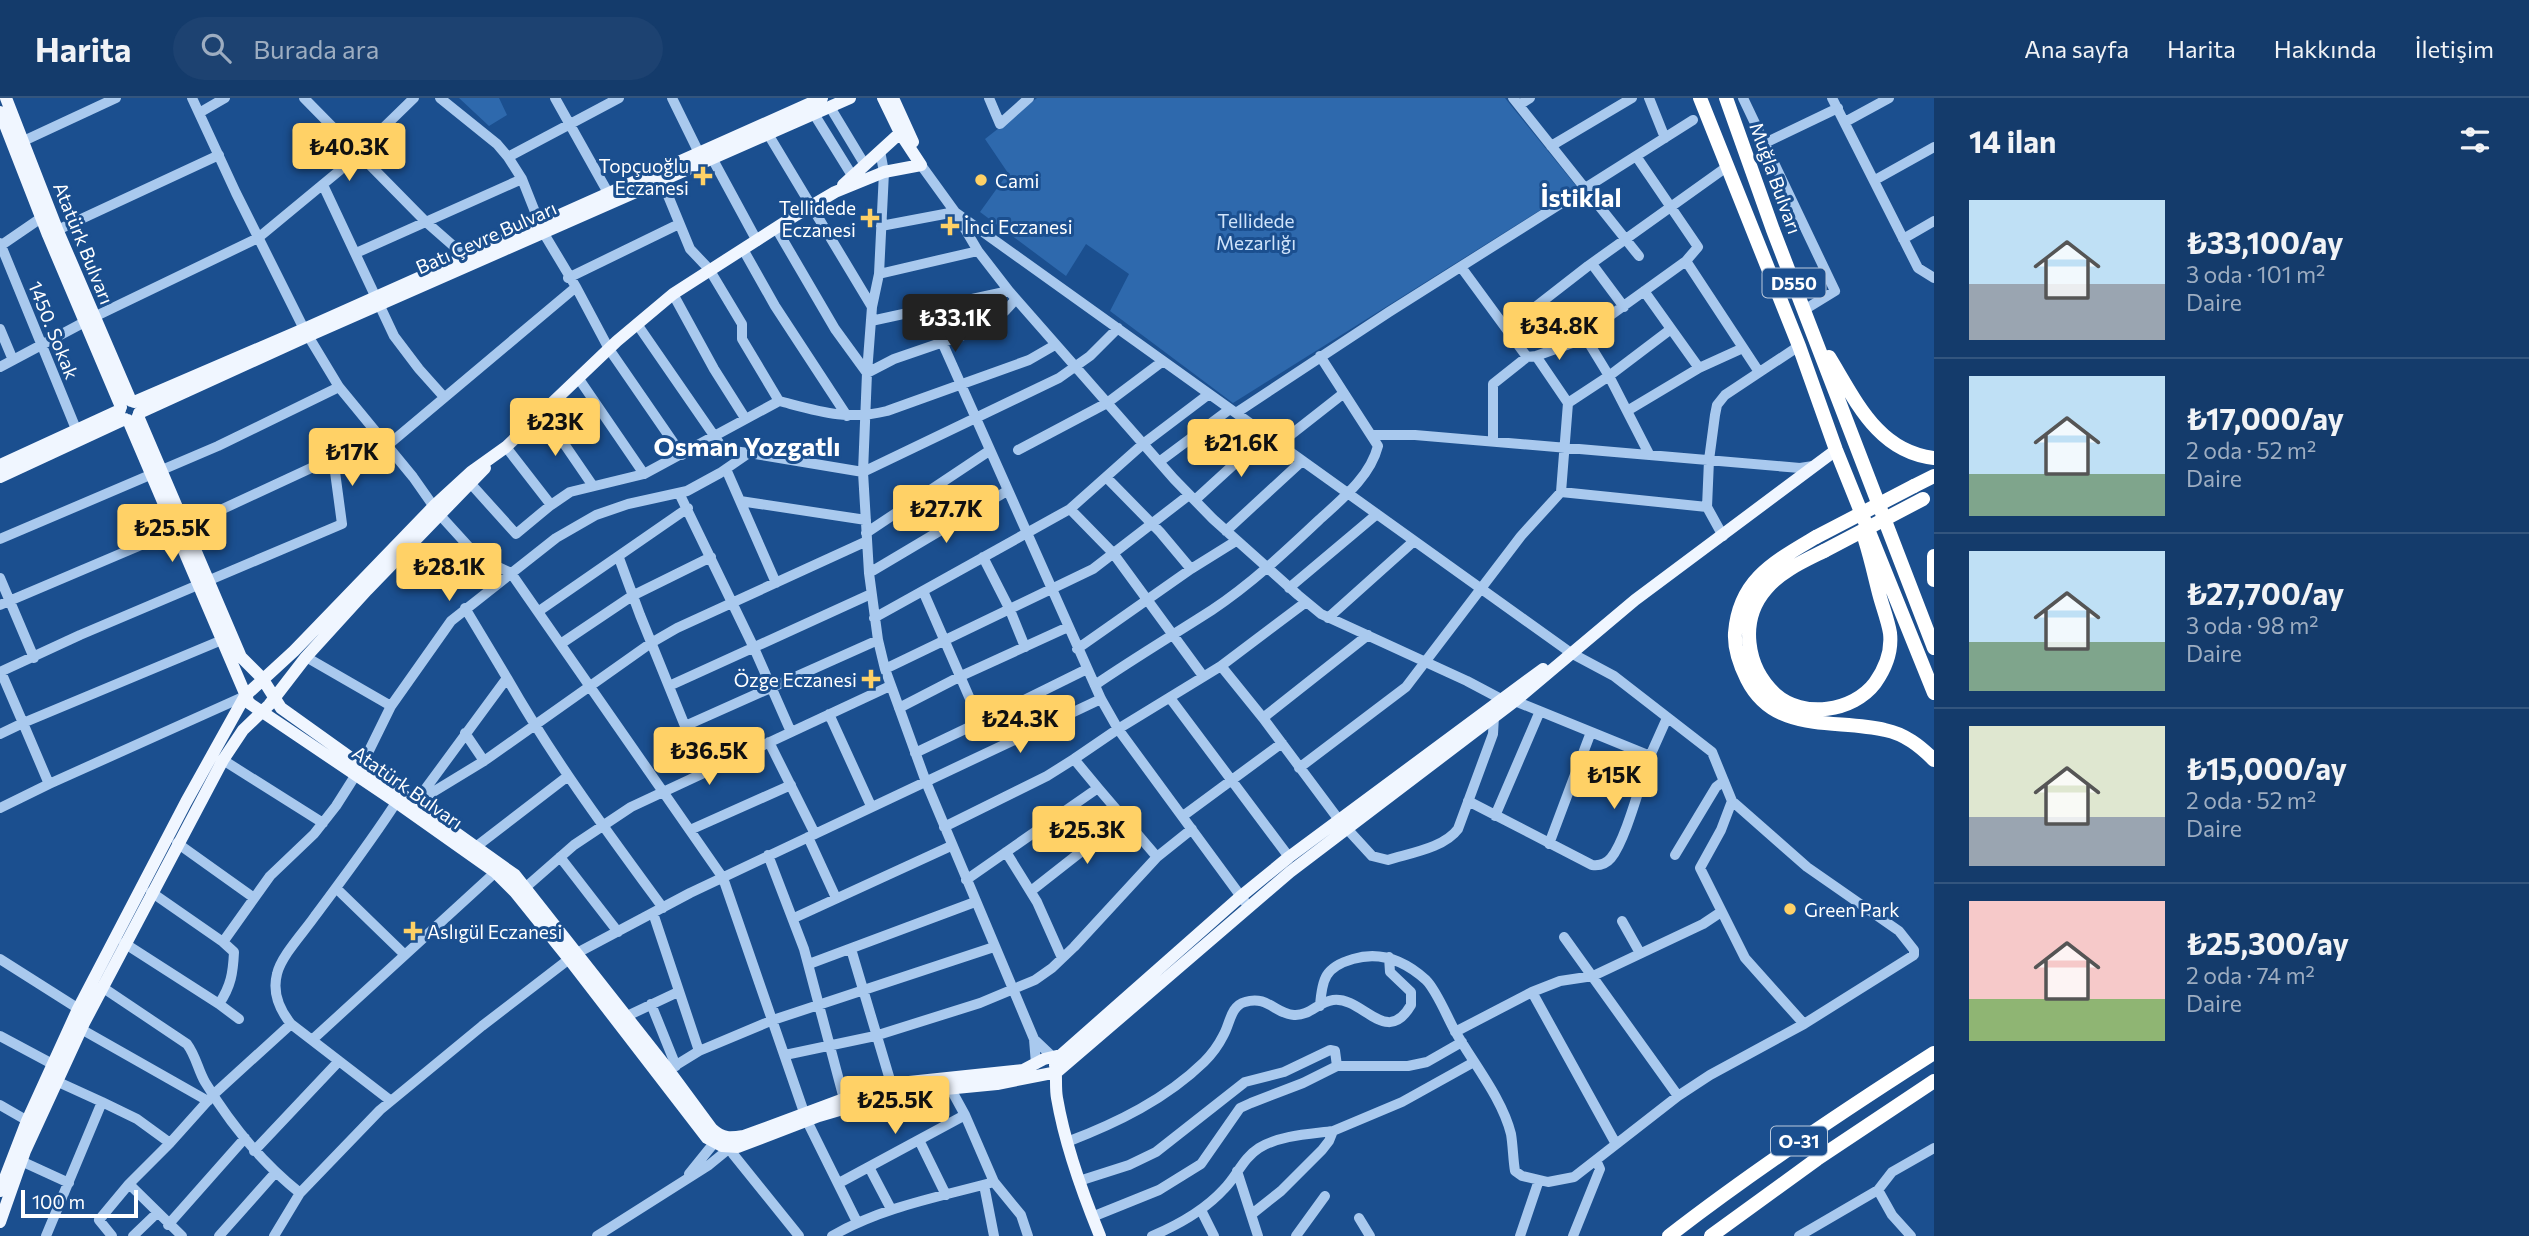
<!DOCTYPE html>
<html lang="tr">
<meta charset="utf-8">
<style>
body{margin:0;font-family:Commissioner,sans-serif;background:#1d4271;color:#f1f3f6;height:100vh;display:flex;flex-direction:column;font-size:26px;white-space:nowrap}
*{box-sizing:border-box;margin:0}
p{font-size:23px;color:#9dadc1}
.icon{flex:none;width:38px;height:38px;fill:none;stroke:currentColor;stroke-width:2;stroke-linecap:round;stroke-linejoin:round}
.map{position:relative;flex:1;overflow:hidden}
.side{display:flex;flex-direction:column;background:#143b6b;width:595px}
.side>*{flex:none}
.scale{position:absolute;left:21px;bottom:18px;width:117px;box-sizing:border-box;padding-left:7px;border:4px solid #fff;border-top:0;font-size:19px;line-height:24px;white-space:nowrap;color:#fff;-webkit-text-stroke:5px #1b4f8f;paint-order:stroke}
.price{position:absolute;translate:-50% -60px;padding:0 16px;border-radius:7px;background:#ffd166;color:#111;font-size:23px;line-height:46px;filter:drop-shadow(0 2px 4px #0008)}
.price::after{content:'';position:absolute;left:50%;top:42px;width:21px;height:16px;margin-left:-10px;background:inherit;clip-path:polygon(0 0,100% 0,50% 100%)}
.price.on{background:#222;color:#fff}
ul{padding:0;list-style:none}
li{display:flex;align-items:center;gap:21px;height:175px;padding:0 35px}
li+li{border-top:2px solid #33557e}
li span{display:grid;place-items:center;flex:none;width:196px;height:140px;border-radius:0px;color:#555}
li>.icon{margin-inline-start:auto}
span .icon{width:84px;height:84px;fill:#fffc;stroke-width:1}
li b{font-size:30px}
h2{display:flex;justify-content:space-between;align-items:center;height:84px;padding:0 35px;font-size:30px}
header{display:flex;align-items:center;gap:42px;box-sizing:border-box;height:98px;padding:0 35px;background:#143b6b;border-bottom:2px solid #33557e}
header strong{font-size:33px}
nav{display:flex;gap:38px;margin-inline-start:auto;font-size:24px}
.search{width:490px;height:63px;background:#1d4271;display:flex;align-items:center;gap:18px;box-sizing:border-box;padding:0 24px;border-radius:38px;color:#9dadc1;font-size:26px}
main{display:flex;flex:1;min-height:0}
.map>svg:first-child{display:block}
.green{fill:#2e69ad}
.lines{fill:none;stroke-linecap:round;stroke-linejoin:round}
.minor{stroke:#a9c9ee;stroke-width:10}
.major{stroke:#f0f6ff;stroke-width:12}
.highway{stroke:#fff;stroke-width:14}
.highway-bridge{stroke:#fff;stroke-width:14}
.poi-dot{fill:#ffd166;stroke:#1b4f8f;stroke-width:2.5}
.labels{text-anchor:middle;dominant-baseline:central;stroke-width:6;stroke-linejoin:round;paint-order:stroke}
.shield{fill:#1b4f8f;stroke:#bbcadd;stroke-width:2}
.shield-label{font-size:18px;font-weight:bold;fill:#fff}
.poi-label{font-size:19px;fill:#fff;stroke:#1b4f8f;text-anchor:start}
.street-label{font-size:19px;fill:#fff;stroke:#1b4f8f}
.park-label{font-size:19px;fill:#cfe3fa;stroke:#1b4f8f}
.district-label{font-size:26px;font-weight:bold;fill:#fff;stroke:#1b4f8f}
</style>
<header>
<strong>Harita</strong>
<div class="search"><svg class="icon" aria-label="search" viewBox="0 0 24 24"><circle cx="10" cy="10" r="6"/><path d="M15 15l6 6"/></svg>Burada ara</div>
<nav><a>Ana sayfa</a><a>Harita</a><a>Hakkında</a><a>İletişim</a></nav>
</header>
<main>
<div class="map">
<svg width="1934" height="1138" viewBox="0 0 1934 1138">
<rect width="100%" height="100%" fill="#1b4f8f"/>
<path class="green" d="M459 0H499L507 17 489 28Z
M1037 0H1505L1577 89 1233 305 1110 213 1129 176 1086 146 1066 178 980 114 1008 75 985 41Z"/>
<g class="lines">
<path class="minor" d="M192 0 236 95 304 231 339 289 413 379 439 416 479 460 511 475 723 780 807 1023 857 1124
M304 0 425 123 466 159
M555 0 611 100
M672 0 699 55 712 60 757 143
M989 0 1000 26 1029 0
M1513 0 1639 158
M1649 0 1665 40
M1743 0 1835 193 1804 212
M1832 0 1918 170 1934 180
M1519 7 1530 0
M830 9 865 67
M199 15 225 0
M814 16 853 79
M1845 24 1889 0
M768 36 872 209
M1765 45 1838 10
M17 46 116 0
M1551 48 1632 0
M880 53 884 74 879 176 872 209 867 275 863 374 869 475 878 542 885 571 926 684 1034 941 1036 966
M508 59 619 0
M921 67 955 114 1571 555 1614 578 1712 654 1732 703 1721 732 1700 770 1745 860 1804 926
M658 79 662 83 690 151 709 171 742 226V241L779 303
M1875 82 1934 49
M323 87 394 238 419 271 444 299
M776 130 835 231 867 275 894 261 987 229 1006 212 1016 201
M51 135 219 57
M1903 141 1934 123
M0 145 76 331
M0 148 41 120
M744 153 775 208 847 318
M978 153 1009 193
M356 155 522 81
M1686 163 1759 274
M1592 166 1624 209
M879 176 978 153 955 114 881 128
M568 180 679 126
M576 189 609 251 682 357
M1644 193 1699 270
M673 196 714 271 745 320
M871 223 1009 193 1174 381 1213 421 1298 497 1321 516 1467 583 1501 601
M637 226 724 352 749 355
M0 231 13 262
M1507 231 1588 168 1728 68
M942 244 1101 601 1118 631 1245 804
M1536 258 1572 245 1686 163 1698 149 1636 58
M0 269 94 219 258 140 339 73 414 0
M579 281 644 376
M1568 305 1609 278 1584 237
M1627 313 1699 270 1743 250
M543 315 593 388
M1236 315 1389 214 1693 22
M1371 337H1415L1800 370 1813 368
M1493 343V286L1527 259
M1279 346 1344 295
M388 347 576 189 543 134 522 81 508 59 497 46 440 0
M506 349 551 407 570 394 644 376 779 303C818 313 847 323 887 313L1029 262 1055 247
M1018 352 1107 305 1163 263
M1649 356 1609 278 1671 231
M1159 364 1230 311
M726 371 776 485
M1106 379 1160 434 1191 471
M471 386 516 436 551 407
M1561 394 1707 409
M679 395 754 550 791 634
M1195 402 1266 337
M740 403 866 422
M1226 433 1302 363
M866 435 989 353
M1723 438 1707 409 1709 362 1715 317 1717 307 1725 297 1799 248
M0 441 218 348 339 289
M983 459 1010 512 1025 549
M619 460 640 517 704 675
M869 475 1007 393
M0 480 34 560
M1289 490 1377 416
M923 493 980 624 1087 571
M0 507 186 428 380 338
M465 510 507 580 415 705 484 663
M539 513 688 410
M874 520 1070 411
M1328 520 1414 443
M222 542 23 625 49 686 245 598
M562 545 632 498 711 459
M1077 551 1191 471 1236 443
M306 559 391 608
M1221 568 1263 620 1339 722 1372 758 1388 762C1410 755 1444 750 1458 731L1493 636 1494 618
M885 571 1093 471 1189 397
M0 574 80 537 342 426 333 359
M1203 578 1113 455 1070 411 1143 346 1209 296
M507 580C553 661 608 735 663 810
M1095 587C1133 561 1173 537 1212 512 1251 486 1285 454 1319 422 1342 401 1370 379 1378 348L1320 258
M669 588 871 496
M1170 600 1289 759
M899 610 961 578 1068 529
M829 616 871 708
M1263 620 1368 537
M685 628 878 542
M465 635 484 663 651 545 677 530 867 443
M0 636 23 625 1 574
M769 644 815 736
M915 655 980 624
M1650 658 1667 620
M223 662 323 725
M1299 670 1406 589 1521 438 1561 394 1568 305 1536 258 1527 259 1461 169
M1098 690 1157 759
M1468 703 1592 767C1600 768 1606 766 1611 760 1626 742 1641 682 1650 658L1515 603
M0 710 49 686
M1183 718 1282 645
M1495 718 1540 613
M944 729 1047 678 1074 661 1118 631 1221 568 1306 504
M690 732 791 687
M808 739 836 800
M177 745 254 800
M1549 746 1591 634
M477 748 568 678
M1006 754 1037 804 1062 860
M768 757 804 851 844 1001
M1675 757 1716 689 1724 683
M560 759 618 834
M966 782 1098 690 1074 661
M526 789 574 747 631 709 890 588
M336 790 404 856
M1031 793 1124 720
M151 794 223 844 270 778 314 736 336 708 362 667 391 608 451 523 556 440 596 417 628 406 687 393 720 375 749 355 863 374 1059 280 1090 258 1118 230
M653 815 699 953 773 922 994 849
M794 820 951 748
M1622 823 1640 855
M1564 839 1678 998
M223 844 234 854C233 875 231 888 219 906L239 921
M124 845 219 906
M851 851 893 992
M0 861 82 913
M809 866 975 804
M102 889 187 946C196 958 198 972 205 984 231 1027 261 1064 300 1095
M1532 894 1616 1046
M651 906 676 968
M1320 908C1322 881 1325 869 1353 861 1380 853 1405 863 1426 882 1437 893 1447 919 1455 933 1473 965 1502 1000 1511 1036 1513 1048 1513 1061 1515 1073L1522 1078 1548 1084 1574 1079 1678 998 1710 977 1804 926 1914 857V852L1899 833 1807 769 1732 703
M627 918 678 894
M81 931 208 1003
M1455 934 1532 894 1560 883 1593 878 1703 826 1721 814
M0 938 58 969
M1034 941 1054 960
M312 942 500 770
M785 957 875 938 980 905 1035 882 1052 870 1074 849 1157 759 1192 731
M673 969 699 953
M56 983 102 1004
M948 986 965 1017 994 1084 1021 1117 1028 1138
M391 1003 291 926C279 911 272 895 277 876 281 858 304 834 315 818 344 779 373 741 399 700
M0 1007 33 1026
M919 1042 946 1097
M730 1044 733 1056 799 1138
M1067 1044C1117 1025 1166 1001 1204 964 1212 956 1218 948 1223 938 1230 927 1230 908 1245 904 1268 897 1275 916 1294 917 1310 918 1318 904 1333 902 1363 898 1386 950 1411 907V894L1390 874 1389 859
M254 1053 339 963
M21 1063 69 1085
M869 1069 891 1111
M1237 1073 1258 1138
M689 1076 714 1045
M1079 1083 1129 1067 1156 1054 1245 984 1284 974 1330 952 1335 953 1337 968
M839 1085 965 1017
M129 1086 182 1138
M984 1087 994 1138
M1878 1092 1892 1117 1911 1138
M1201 1112 1214 1138
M1252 1116 1281 1093 1322 1052 1329 1043 1333 1033 1402 1004 1474 964
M1092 1119 1159 1092 1201 1066 1240 1010 1251 1005 1303 985 1337 968H1408L1427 964 1462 944
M1359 1120 1370 1138
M168 1127 245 1040
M46 1138 102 1004 137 1021 170 1045
M112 1138 99 1122 129 1086 170 1045 213 997 291 926
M133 1138 157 1115
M219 1138 275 1075
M274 1138 300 1095 380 1012 482 928 577 855 690 795 1101 601
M597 1138 709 1067 731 1049
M832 1138C882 1109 939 1099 994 1084
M1152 1138C1178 1127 1204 1113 1224 1091 1237 1078 1243 1060 1259 1050 1280 1037 1310 1036 1333 1033
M1296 1138 1325 1098
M1520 1138 1539 1082
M1573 1138 1600 1071 1596 1062
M1799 1138 1878 1092 1892 1074 1934 1050"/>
<path class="major" d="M6 0 57 131 131 303
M883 0 900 35 921 67
M893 0 913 44
M0 14 48 137 121 309
M843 87 900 35
M134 304 304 231 822 0
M139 315 308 238 850 0
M138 318 241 559 262 580 281 610 515 777 667 970 712 1031C723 1041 730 1040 744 1038L844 1001 890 986 1023 972 1044 961 1061 957 1240 799 1289 759 1543 571
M128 322 249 605 396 704 495 774 515 794 569 861 707 1040 722 1048 738 1049 819 1018 894 996 997 986 1057 974 1290 774 1515 603 1635 502 1836 352
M0 367 120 312
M0 379 125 321
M1055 967C1057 978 1055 989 1057 1000 1065 1047 1082 1094 1100 1138
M0 1093 27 1023 78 911 186 704 245 598 294 553 435 407 471 374 506 349 617 243 673 196 796 117 835 94 884 74 921 67
M0 1124 25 1053 84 925 223 662 243 632 269 607 306 559 367 492 485 370"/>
<path class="highway" d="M1700 0 1799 248 1836 352 1934 595
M1726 0 1773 132 1934 550
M1829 259C1856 303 1878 354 1934 360
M1914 388 1934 378
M1816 439C1774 464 1739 482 1735 535 1734 552 1740 567 1747 581 1775 637 1836 620 1885 632 1905 636 1920 648 1934 662
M1824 453C1804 463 1781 473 1766 491 1739 522 1746 569 1775 596 1803 621 1853 614 1875 585 1885 571 1892 553 1890 535 1888 523 1883 510 1880 499 1875 480 1871 461 1865 442
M1934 458V482
M1669 1138C1754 1072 1843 1013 1934 955
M1711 1138 1817 1061 1934 983"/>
<path class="highway-bridge" d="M1816 439 1914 388
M1824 453 1923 401"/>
</g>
<g class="poi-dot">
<path d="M699.5 67.5h7v7h7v7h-7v7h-7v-7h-7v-7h7z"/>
<circle cx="981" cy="82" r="7"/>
<path d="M866.5 109.5h7v7h7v7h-7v7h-7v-7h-7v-7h7z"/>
<path d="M946.5 117.5h7v7h7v7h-7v7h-7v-7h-7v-7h7z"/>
<path d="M867.5 570.5h7v7h7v7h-7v7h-7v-7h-7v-7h7z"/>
<circle cx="1790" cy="811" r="7"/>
<path d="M409.5 822.5h7v7h7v7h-7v7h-7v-7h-7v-7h7z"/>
</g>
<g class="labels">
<g class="shield">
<rect x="1762.5" y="170.5" width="63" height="29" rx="5"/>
<rect x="1771" y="1028.5" width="56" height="29" rx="5"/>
</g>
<g class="shield-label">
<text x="1794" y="185">D550</text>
<text x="1799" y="1043">O-31</text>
</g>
<g class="poi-label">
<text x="689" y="67" text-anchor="end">Topçuoğlu<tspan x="689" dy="22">Eczanesi</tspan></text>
<text x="995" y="82">Cami</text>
<text x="856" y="109" text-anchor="end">Tellidede<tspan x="856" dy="22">Eczanesi</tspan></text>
<text x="964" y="128">İnci Eczanesi</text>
<text x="857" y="581" text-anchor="end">Özge Eczanesi</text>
<text x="1804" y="811">Green Park</text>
<text x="427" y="833">Aslıgül Eczanesi</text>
</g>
<g class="street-label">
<text transform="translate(1776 80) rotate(70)">Muğla Bulvarı</text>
<text transform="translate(486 139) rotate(-24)">Batı Çevre Bulvarı</text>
<text transform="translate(84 145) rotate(68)">Atatürk Bulvarı</text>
<text transform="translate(54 232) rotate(68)">1450. Sokak</text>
<text transform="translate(408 689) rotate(35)">Atatürk Bulvarı</text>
</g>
<g class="park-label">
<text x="1256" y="122">Tellidede<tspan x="1256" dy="22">Mezarlığı</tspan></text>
</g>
<g class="district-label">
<text x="1581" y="98">İstiklal</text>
<text x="747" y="347">Osman Yozgatlı</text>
</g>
</g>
</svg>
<div class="scale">100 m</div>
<b class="price" style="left:349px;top:85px">₺40.3K</b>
<b class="price on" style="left:955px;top:256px">₺33.1K</b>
<b class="price" style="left:1559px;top:264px">₺34.8K</b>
<b class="price" style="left:555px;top:360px">₺23K</b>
<b class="price" style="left:1241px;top:381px">₺21.6K</b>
<b class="price" style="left:352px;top:390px">₺17K</b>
<b class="price" style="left:946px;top:447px">₺27.7K</b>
<b class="price" style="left:172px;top:466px">₺25.5K</b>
<b class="price" style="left:449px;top:505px">₺28.1K</b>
<b class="price" style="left:1020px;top:657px">₺24.3K</b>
<b class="price" style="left:709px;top:689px">₺36.5K</b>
<b class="price" style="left:1614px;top:713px">₺15K</b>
<b class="price" style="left:1087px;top:768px">₺25.3K</b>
<b class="price" style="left:895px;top:1038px">₺25.5K</b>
</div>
<section class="side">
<h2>14 ilan<svg class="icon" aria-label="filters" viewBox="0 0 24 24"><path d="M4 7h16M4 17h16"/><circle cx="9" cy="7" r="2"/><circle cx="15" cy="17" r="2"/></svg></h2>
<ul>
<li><span style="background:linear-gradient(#bfe0f5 60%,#9aa5b1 0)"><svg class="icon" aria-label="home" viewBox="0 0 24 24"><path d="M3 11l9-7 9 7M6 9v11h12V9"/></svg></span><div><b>₺33,100/ay</b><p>3 oda · 101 m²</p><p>Daire</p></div></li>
<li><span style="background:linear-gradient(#bfe0f5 70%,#7fa58c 0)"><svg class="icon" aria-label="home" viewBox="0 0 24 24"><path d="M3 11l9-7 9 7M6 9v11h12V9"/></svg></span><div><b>₺17,000/ay</b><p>2 oda · 52 m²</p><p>Daire</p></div></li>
<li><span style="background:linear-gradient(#bfe0f5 65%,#7fa58c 0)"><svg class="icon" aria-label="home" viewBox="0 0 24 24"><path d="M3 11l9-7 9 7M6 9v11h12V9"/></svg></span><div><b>₺27,700/ay</b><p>3 oda · 98 m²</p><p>Daire</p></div></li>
<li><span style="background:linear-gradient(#dfe7d0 65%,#9aa5b1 0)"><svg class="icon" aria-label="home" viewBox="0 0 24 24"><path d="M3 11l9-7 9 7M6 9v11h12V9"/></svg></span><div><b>₺15,000/ay</b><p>2 oda · 52 m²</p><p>Daire</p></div></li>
<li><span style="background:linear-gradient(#f6c9c9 70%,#8fb573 0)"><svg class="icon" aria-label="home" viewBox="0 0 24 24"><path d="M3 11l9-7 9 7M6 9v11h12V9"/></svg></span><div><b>₺25,300/ay</b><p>2 oda · 74 m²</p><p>Daire</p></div></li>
</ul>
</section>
</main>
